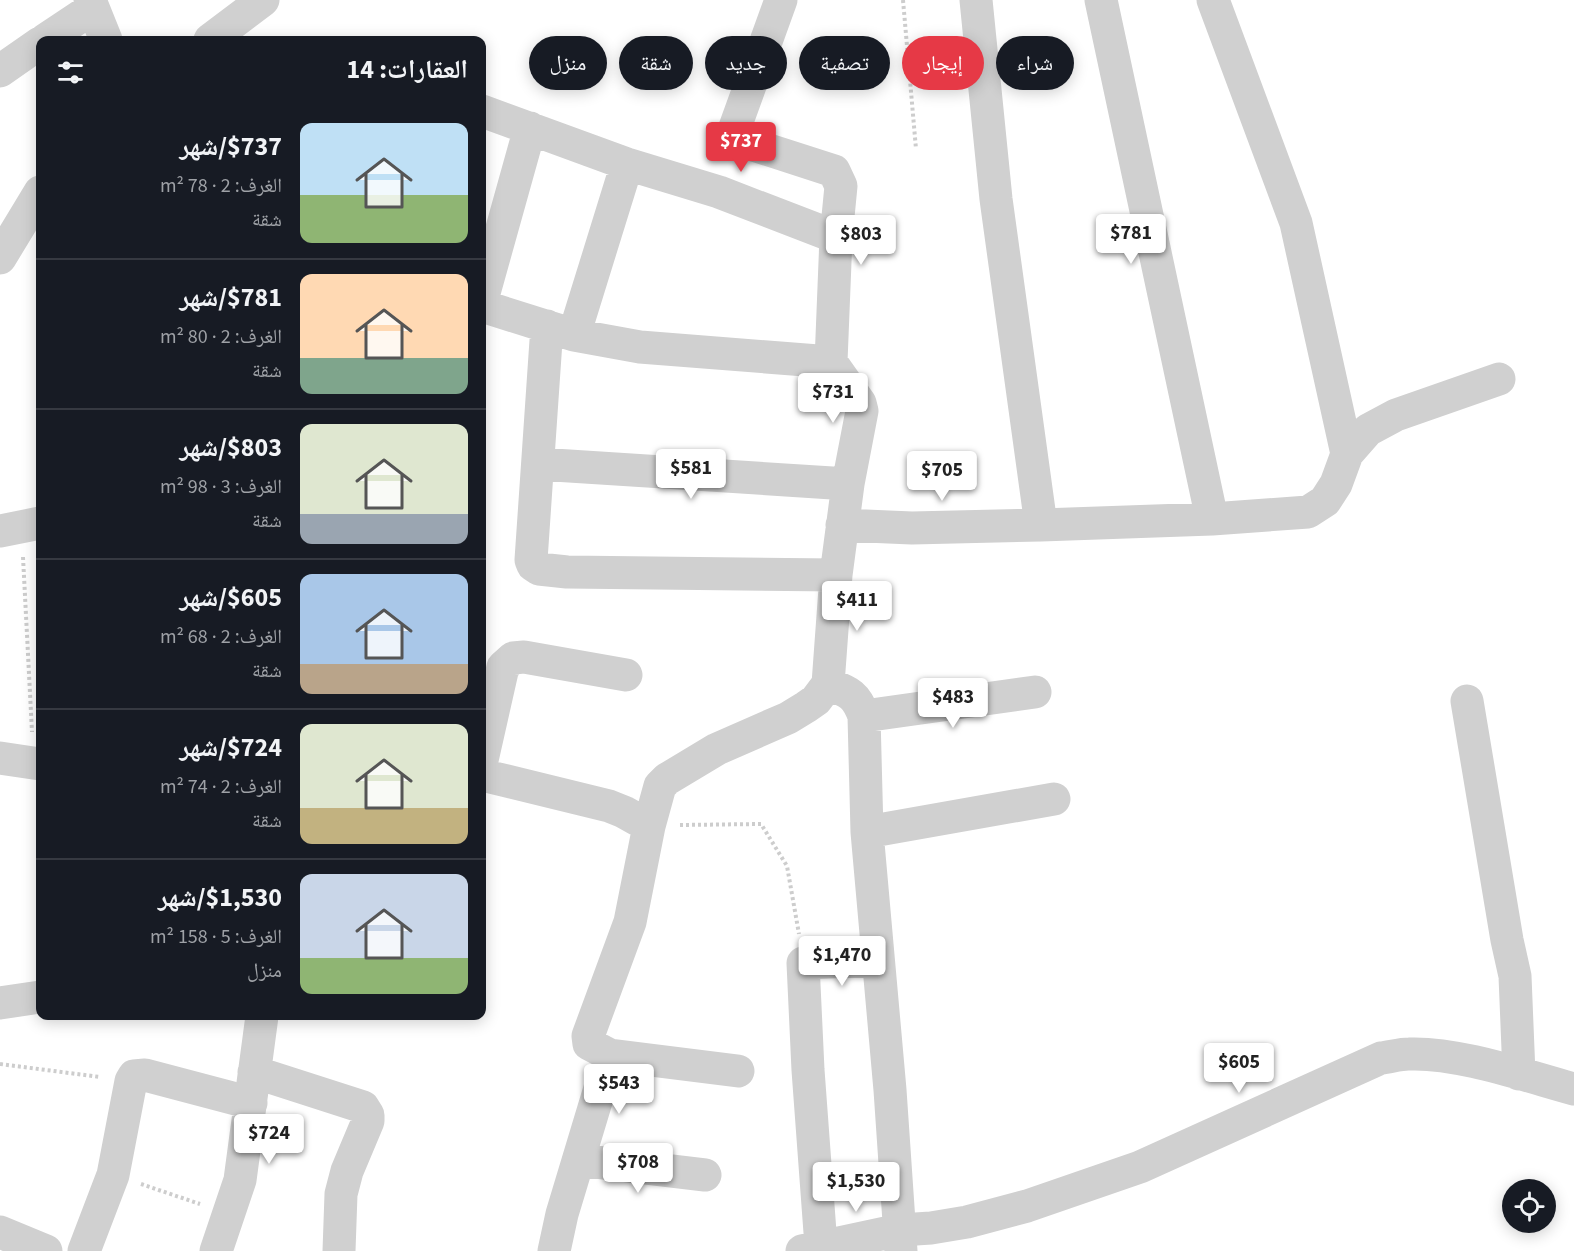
<!DOCTYPE html>
<html lang="ar">
<meta charset="utf-8">
<style>
body{margin:0;font-family:"Source Sans 3","Noto Naskh Arabic",sans-serif;background:#20242c;color:#f1f3f6;direction:rtl;height:100vh;display:flex;flex-direction:column;font-size:22px;white-space:nowrap}
*{box-sizing:border-box;margin:0}
p{font-size:20px;color:#9ea1a6}
.icon{flex:none;width:33px;height:33px;fill:none;stroke:currentColor;stroke-width:2;stroke-linecap:round;stroke-linejoin:round}
.map{position:relative;flex:1;overflow:hidden;direction:ltr}
.details{position:absolute;left:36px;top:36px;width:450px;height:984px;display:flex;flex-direction:column;background:#171b24;border-radius:12px;box-shadow:0 3px 15px #0003;direction:rtl}
.details>*{flex:none}
.hud{position:absolute;left:504px;top:36px;width:570px;height:54px;direction:rtl;display:flex;gap:12px}
.tools{position:absolute;left:1502px;top:1179px;display:grid;gap:12px}
.tools a{display:grid;place-items:center;width:54px;height:54px;border-radius:50%;background:#171b24;box-shadow:0 3px 15px #0003;font-size:30px}
.price{position:absolute;translate:-50% -51px;padding:0 14px;border-radius:6px;background:#fff;color:#222;font-size:20px;line-height:39px;filter:drop-shadow(0 2px 3px #0008)}
.price::after{content:'';position:absolute;left:50%;top:36px;width:18px;height:14px;margin-left:-9px;background:inherit;clip-path:polygon(0 0,100% 0,50% 100%)}
.price.selected{background:#e63946;color:#fff}
ul{padding:0;list-style:none}
li{display:flex;align-items:center;gap:18px;height:150px;padding:0 18px}
li+li{border-top:2px solid #363941}
li span{display:grid;place-items:center;flex:none;width:168px;height:120px;border-radius:12px;color:#555}
li>.icon{margin-inline-start:auto}
span .icon{width:72px;height:72px;fill:#fffc;stroke-width:1}
li b{font-size:26px}
h2{display:flex;justify-content:space-between;align-items:center;height:72px;padding:0 18px;font-size:26px}
.chip{padding:0 21px;border-radius:27px;background:#171b24;box-shadow:0 3px 15px #0003;font-size:21px;line-height:54px}
.chip.selected{background:#e63946;color:#fff}
.map>svg:first-child{display:block}
.lines{fill:none;stroke-linecap:round;stroke-linejoin:round}
.path{stroke:#cdcdcd;stroke-width:4;stroke-dasharray:3 3;stroke-linecap:butt}
.minor{stroke:#d0d0d0;stroke-width:33}
</style>
<div class="map">
<svg width="1574" height="1251" viewBox="0 0 1574 1251">
<rect width="100%" height="100%" fill="#fff"/>
<g class="lines">
<path class="path" d="M903 0 916 149
M23 557 32 732
M680 825 761 824 787 866 799 934
M0 1064 100 1077
M141 1184 200 1204"/>
<path class="minor" d="M90 0 106 40
M976 0 996 199 1041 525
M1101 0 1212 519
M1213 0 1296 223 1347 454
M45 40 93 8
M210 40 263 0
M0 71 40 43
M482 111 627 164 719 192 836 237
M0 258 40 192
M482 300 530 128
M482 306 574 335 640 347 831 362
M547 326 531 560 533 565 539 569 567 572 836 575
M574 335 627 164
M538 464 848 484
M842 525 912 528 1041 525 1212 519 1308 512 1325 501 1336 484 1347 454 1368 430 1396 415 1499 379
M0 531 40 523
M828 684C849 692 856 694 864 716L867 832 890 1090 901 1251
M1467 701 1507 940 1515 976 1519 1074
M864 716 1035 692
M0 758 40 764
M482 760 503 667 513 658 524 657 626 675
M482 775 609 806 624 812 649 826
M867 832 1054 799
M0 1003 40 997
M738 1071 610 1055 589 1044 588 1036 630 922 649 826 660 786 667 779 717 749 788 718 806 707 816 700 828 684 836 575 848 484 862 411 860 403 831 362 836 237 841 186 834 171 738 140 734 136V130L781 0
M254 1072 363 1107 368 1115V1121L347 1171 341 1194 339 1251
M579 1160 705 1175
M0 1232 46 1251
M821 1246 808 1070 803 963 878 960
M84 1251 113 1175 131 1081 134 1076 145 1075 251 1103
M216 1251 240 1180 262 1016
M554 1251 562 1214 610 1055
M802 1251 900 1230 931 1228 967 1222 1027 1206 1140 1167 1381 1058C1390 1057 1400 1054 1409 1054 1458 1052 1526 1076 1574 1089"/>
</g>
</svg>
<div class="tools">
<a><svg class="icon" aria-label="locate" viewBox="0 0 24 24"><circle cx="12" cy="12" r="6"/><path d="M12 2v4M12 18v4M2 12h4M18 12h4"/></svg></a>
</div>
<b class="price selected" style="left:741px;top:173px">$737</b>
<b class="price" style="left:1131px;top:265px">$781</b>
<b class="price" style="left:861px;top:266px">$803</b>
<b class="price" style="left:833px;top:424px">$731</b>
<b class="price" style="left:691px;top:500px">$581</b>
<b class="price" style="left:942px;top:502px">$705</b>
<b class="price" style="left:857px;top:632px">$411</b>
<b class="price" style="left:953px;top:729px">$483</b>
<b class="price" style="left:842px;top:987px">$1,470</b>
<b class="price" style="left:1239px;top:1094px">$605</b>
<b class="price" style="left:619px;top:1115px">$543</b>
<b class="price" style="left:269px;top:1165px">$724</b>
<b class="price" style="left:638px;top:1194px">$708</b>
<b class="price" style="left:856px;top:1213px">$1,530</b>
<div class="hud">
<a class="chip">شراء</a>
<a class="chip selected">إيجار</a>
<a class="chip">تصفية</a>
<a class="chip">جديد</a>
<a class="chip">شقة</a>
<a class="chip">منزل</a>
</div>
<section class="details">
<h2>العقارات: 14<svg class="icon" aria-label="filters" viewBox="0 0 24 24"><path d="M4 7h16M4 17h16"/><circle cx="9" cy="7" r="2"/><circle cx="15" cy="17" r="2"/></svg></h2>
<ul>
<li><span style="background:linear-gradient(#bfe0f5 60%,#8fb573 0)"><svg class="icon" aria-label="home" viewBox="0 0 24 24"><path d="M3 11l9-7 9 7M6 9v11h12V9"/></svg></span><div><b>$737/شهر</b><p>الغرف: 2 · 78 m²</p><p>شقة</p></div></li>
<li><span style="background:linear-gradient(#ffd9b3 70%,#7fa58c 0)"><svg class="icon" aria-label="home" viewBox="0 0 24 24"><path d="M3 11l9-7 9 7M6 9v11h12V9"/></svg></span><div><b>$781/شهر</b><p>الغرف: 2 · 80 m²</p><p>شقة</p></div></li>
<li><span style="background:linear-gradient(#dfe7d0 75%,#9aa5b1 0)"><svg class="icon" aria-label="home" viewBox="0 0 24 24"><path d="M3 11l9-7 9 7M6 9v11h12V9"/></svg></span><div><b>$803/شهر</b><p>الغرف: 3 · 98 m²</p><p>شقة</p></div></li>
<li><span style="background:linear-gradient(#a9c7e8 75%,#b9a48a 0)"><svg class="icon" aria-label="home" viewBox="0 0 24 24"><path d="M3 11l9-7 9 7M6 9v11h12V9"/></svg></span><div><b>$605/شهر</b><p>الغرف: 2 · 68 m²</p><p>شقة</p></div></li>
<li><span style="background:linear-gradient(#dfe7d0 70%,#c2b280 0)"><svg class="icon" aria-label="home" viewBox="0 0 24 24"><path d="M3 11l9-7 9 7M6 9v11h12V9"/></svg></span><div><b>$724/شهر</b><p>الغرف: 2 · 74 m²</p><p>شقة</p></div></li>
<li><span style="background:linear-gradient(#c9d6e8 70%,#8fb573 0)"><svg class="icon" aria-label="home" viewBox="0 0 24 24"><path d="M3 11l9-7 9 7M6 9v11h12V9"/></svg></span><div><b>$1,530/شهر</b><p>الغرف: 5 · 158 m²</p><p>منزل</p></div></li>
</ul>
</section>
</div>
